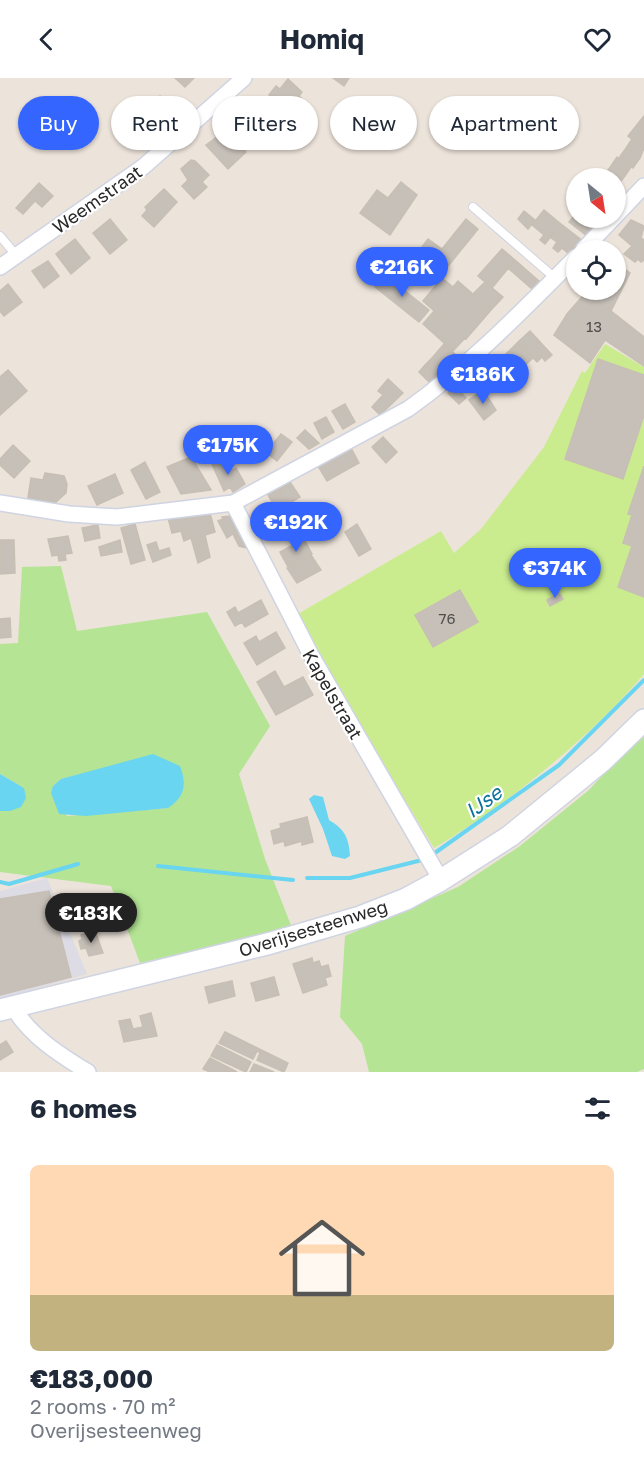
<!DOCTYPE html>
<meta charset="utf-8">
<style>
body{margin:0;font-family:"Golos Text",sans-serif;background:#f2f2f3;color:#1f2937;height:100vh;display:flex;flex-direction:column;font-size:22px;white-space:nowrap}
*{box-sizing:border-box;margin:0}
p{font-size:20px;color:#747a83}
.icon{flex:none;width:33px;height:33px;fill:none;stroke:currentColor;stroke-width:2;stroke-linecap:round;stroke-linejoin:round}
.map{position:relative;height:994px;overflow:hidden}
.side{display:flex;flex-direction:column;background:#fff;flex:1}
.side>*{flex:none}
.guide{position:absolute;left:18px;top:18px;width:609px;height:54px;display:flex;gap:12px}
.needle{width:39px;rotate:150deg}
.tools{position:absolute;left:566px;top:90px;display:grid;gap:12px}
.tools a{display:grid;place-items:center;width:60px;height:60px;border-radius:50%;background:#fff;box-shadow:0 2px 4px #0004;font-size:30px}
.price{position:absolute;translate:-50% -51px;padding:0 14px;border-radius:21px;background:#3465fe;color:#fff;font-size:20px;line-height:39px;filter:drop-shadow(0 2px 3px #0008)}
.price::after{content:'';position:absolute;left:50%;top:36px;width:18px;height:14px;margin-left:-9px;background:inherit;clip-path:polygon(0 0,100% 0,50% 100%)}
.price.current{background:#222;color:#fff}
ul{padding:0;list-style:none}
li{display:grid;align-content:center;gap:12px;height:318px;padding:0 30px}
li span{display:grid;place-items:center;height:186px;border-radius:9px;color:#555}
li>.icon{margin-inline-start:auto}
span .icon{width:108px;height:108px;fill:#fffc;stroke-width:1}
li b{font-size:26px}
h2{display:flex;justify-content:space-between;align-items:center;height:72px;padding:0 30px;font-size:26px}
.pill{padding:0 21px;border-radius:27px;background:#fff;box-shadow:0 2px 4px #0004;font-size:21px;line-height:54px}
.pill.current{background:#3465fe;color:#fff}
header{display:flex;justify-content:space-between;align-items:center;height:78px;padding:0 30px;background:#fff;font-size:27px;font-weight:700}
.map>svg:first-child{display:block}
.industrial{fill:#dddbe3}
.green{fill:#b4e494;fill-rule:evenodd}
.pitch{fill:#caec8f}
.water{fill:#69d5f1}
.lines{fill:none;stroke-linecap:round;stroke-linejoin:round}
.stream{stroke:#69d5f1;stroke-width:4}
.building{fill:#c7c0b9;stroke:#c7bfb4;stroke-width:1.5}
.service-casing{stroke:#cfd4e2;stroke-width:10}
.minor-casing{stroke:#cfd4e2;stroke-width:18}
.secondary-casing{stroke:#cfd4e2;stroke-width:24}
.service{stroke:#fff;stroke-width:8}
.minor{stroke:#fff;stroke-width:15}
.secondary{stroke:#fff;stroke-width:21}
.labels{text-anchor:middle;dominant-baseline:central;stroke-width:4.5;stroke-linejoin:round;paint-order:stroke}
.number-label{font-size:15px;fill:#504f4d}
.street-label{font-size:18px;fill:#292929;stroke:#fff}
.water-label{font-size:20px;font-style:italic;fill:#0a719b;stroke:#fff}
</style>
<header><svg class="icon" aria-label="back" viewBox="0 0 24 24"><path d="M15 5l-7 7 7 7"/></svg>Homiq<svg class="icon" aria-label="heart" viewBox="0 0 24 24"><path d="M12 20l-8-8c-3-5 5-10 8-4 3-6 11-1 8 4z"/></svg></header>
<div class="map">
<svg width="644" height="994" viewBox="0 0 644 994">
<rect width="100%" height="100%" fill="#ece3da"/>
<path class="industrial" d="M47 800 87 896 0 921V813Z"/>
<path class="green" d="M61 488 77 553 207 534 270 648 239 696 265 781 292 850 140 885 111 808 0 794V733H10L24 710 0 696V566L18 565 22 489ZM102 691 168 730 67 738 53 708 61 701Z
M644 652V991L637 994H369L362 966 340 939 345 858 458 809 520 768 589 712Z"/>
<path class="pitch" d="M605 266 644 289V596C592 658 504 729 434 770L343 620 296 537 441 453 454 475 481 451 544 369 582 293 585 295Z"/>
<path class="water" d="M153 676 180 688C187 706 185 719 168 730L86 738 59 736 51 715 53 708 61 701Z
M0 696 24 710 26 720 21 729 10 733H0Z
M314 717 323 719 329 742C344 751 349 759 350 778L345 781 332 778 323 751 309 721Z"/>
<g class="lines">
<path class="stream" d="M432 777 559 687 644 602
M158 788 293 802
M307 800H350L426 781
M0 804 9 806 78 786"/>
</g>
<path class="building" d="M175 0H194L185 9Z
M333 0H349L344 8Z
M288 1 302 14 299 18 303 22 291 36 269 17 276 8 280 11Z
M160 18 181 41 174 48 153 25Z
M154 26 168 41 154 53 140 38Z
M256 27 270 38 259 52 262 55 258 60 239 45Z
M140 38 161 61 151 70 133 51 139 46 136 43Z
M644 38V70L628 58Z
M222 55 229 65 234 60 246 74 228 91 206 67Z
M632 61 644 70 640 80 626 70Z
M626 70 640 80 633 90 619 80Z
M617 79 631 89 625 98 611 88Z
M191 82 195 83 209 97 202 104 207 109 194 121 182 108 188 102 181 91Z
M611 88 625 98 618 107 615 100 604 97Z
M401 104 417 117 390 157 360 135 377 112 388 120Z
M39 105 53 118 42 129 35 123 23 136 16 130Z
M164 111 177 124 154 149 142 138 147 132 145 129Z
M544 132 561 146 545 166 540 162 544 157 532 147Z
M524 133 535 142 528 151 518 141Z
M576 136V140L597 141 592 147 595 150 587 158 569 144Z
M110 141 127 162 110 176 93 155Z
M466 141 478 151 440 198 415 178 428 161 442 171Z
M631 142 644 148 641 160 644 162V182L641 184 638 181 635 184 624 176 632 168 619 157Z
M561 146 583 163 569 176 562 170 558 174 553 170 557 164 550 159Z
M75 161 90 180 71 196 56 176Z
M502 171 515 182 492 210 478 198Z
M515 182 539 203 532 211 508 190Z
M48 183 59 198 44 210 32 193Z
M615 183 630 195 621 213 615 208Z
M385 197 429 232 419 244 375 209Z
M442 200 453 209 458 203 491 232 466 261 423 223Z
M485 204 503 219 491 232 473 216Z
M8 206 22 224 4 238 0 233V213Z
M615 208 621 213 611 233 644 259V288L605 262 590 285 554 257 567 236 588 212H615Z
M434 233 465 260 453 273 423 246Z
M530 253 552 277 545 283 542 279 537 284 518 264Z
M518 264 533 280 522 290 507 275Z
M444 266 456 277 443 291 432 280Z
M507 275 522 290 511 301 496 285Z
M432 280 443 291 436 298 425 287Z
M598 281 644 297V337L623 401 565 381Z
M496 285 511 301 499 311 485 296Z
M425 287 436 298 430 305 419 294Z
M8 292 27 313 0 337V299Z
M388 301 403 315 380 337 372 329 383 317 378 313Z
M455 308 466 320 459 326 448 315Z
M483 312 496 332 484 342 469 322Z
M345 326 355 344 343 351 332 333Z
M326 339 334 354 322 361 314 345Z
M305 352 319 365 309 371 297 360Z
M281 356 292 364 277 383 260 370 266 363 272 367Z
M383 359 397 374 386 385 372 369Z
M13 367 30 383 14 400 0 387V381Z
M351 370 359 385 341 395 333 380Z
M218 376 227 395 236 390 245 406 233 414 230 409 224 413 212 386Z
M191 379 211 412 181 416 167 389Z
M333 380 341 395 327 403 318 388Z
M145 384 160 414 146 421 131 392Z
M644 388V519L618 509 632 468 623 465 632 437 628 436Z
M45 395 64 398 67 406 66 415 55 425 28 420 31 400 43 402Z
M115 396 123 415 97 427 88 408Z
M290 404 300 419 288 426 279 411Z
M279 411 301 449 291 455 268 417Z
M210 435 215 454 205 457 210 479 198 485 185 438Z
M185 438 191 460 184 463 181 453 172 455 168 440Z
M231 438 248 470H247L239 468 233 456 227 460 218 443 223 441 222 439Z
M135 446 145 482 131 486 121 450Z
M357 446 371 471 359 478 345 454Z
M98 447 100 460 85 463 82 450Z
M68 458 72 475 65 476 66 482 59 483 58 477 52 478 48 461Z
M304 461 312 476 288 489 280 474Z
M0 462H14L15 495 0 496Z
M120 462 122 474 101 478 99 469Z
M156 464 159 473 169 470 171 477 153 484 147 467Z
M311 477 321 492 297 505 287 490Z
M460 512 478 544 433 569 415 537Z
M559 515 563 521 550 528 547 522Z
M261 522 268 536 245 549 242 544 235 548 227 534 235 529 238 535Z
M10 540 11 559 0 560V541Z
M276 554 285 570 257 587 244 565 256 558 259 564Z
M275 593 284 609 303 599 313 617 276 637 257 604Z
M307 739 313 764 302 767V763L285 768 284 763 274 766 271 753 281 750 280 746Z
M49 813 71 899 0 917V821Z
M95 853 103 875 89 878 86 870 81 871 79 863 82 861 81 857Z
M312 880 313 885 319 883 321 889 328 887 331 898 325 900 327 907 303 915 293 886Z
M274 899 279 917 256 923 251 905Z
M232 903 235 918 209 925 205 909Z
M151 935 157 958 124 964 119 943 130 941 133 951 143 949 140 938Z
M225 954 288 985 284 994 257 982 260 975 257 973 253 981 219 965Z
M6 963 13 974 0 982V967Z
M217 967 251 984 246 994 211 978Z
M210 980 237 994H210L203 991Z
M254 986 274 994H250Z"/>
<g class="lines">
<g class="service-casing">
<path id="service" d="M473 129 555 200
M0 158 16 177"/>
</g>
<g class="minor-casing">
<path id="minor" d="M583 172 644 108
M0 189 143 89 244 0
M0 425 69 436 117 439 233 425 408 331C470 287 522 233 576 179
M233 425 311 577 441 802
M13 929C30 958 60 977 88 994"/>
</g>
<g class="secondary-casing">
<path id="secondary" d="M0 932 271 865 360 839 406 821 441 802 510 758 603 682 644 642"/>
</g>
<use href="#service" class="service"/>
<use href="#minor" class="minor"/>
<use href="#secondary" class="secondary"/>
</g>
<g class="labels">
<g class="number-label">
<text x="594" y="248">13</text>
<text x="447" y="540">76</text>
</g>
<g class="street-label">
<text transform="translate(97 121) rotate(-35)">Weemstraat</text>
<text transform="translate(333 616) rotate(60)">Kapelstraat</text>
<text transform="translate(313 850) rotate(-17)">Overijsesteenweg</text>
</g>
<g class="water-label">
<text transform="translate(483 723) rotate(-36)">IJse</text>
</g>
</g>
</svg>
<div class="tools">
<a><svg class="needle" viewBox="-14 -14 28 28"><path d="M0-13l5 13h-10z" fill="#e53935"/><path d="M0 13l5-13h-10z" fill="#747a83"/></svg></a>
<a><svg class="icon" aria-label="locate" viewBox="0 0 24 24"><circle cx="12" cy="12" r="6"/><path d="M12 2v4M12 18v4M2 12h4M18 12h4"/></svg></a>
</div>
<b class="price" style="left:402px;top:220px">€216K</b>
<b class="price" style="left:483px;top:327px">€186K</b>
<b class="price" style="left:228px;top:398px">€175K</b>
<b class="price" style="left:296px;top:475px">€192K</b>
<b class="price" style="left:555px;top:521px">€374K</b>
<b class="price current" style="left:91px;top:866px">€183K</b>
<div class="guide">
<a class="pill current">Buy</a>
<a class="pill">Rent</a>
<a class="pill">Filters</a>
<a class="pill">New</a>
<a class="pill">Apartment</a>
</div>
</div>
<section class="side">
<h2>6 homes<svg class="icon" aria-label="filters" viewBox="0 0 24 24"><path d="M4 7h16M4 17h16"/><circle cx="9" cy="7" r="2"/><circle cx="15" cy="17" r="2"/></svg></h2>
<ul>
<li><span style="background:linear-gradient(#ffd9b3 70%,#c2b280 0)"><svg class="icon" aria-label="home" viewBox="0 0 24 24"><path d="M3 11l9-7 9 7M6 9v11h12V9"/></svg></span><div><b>€183,000</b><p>2 rooms · 70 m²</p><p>Overijsesteenweg</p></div></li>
</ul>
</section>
